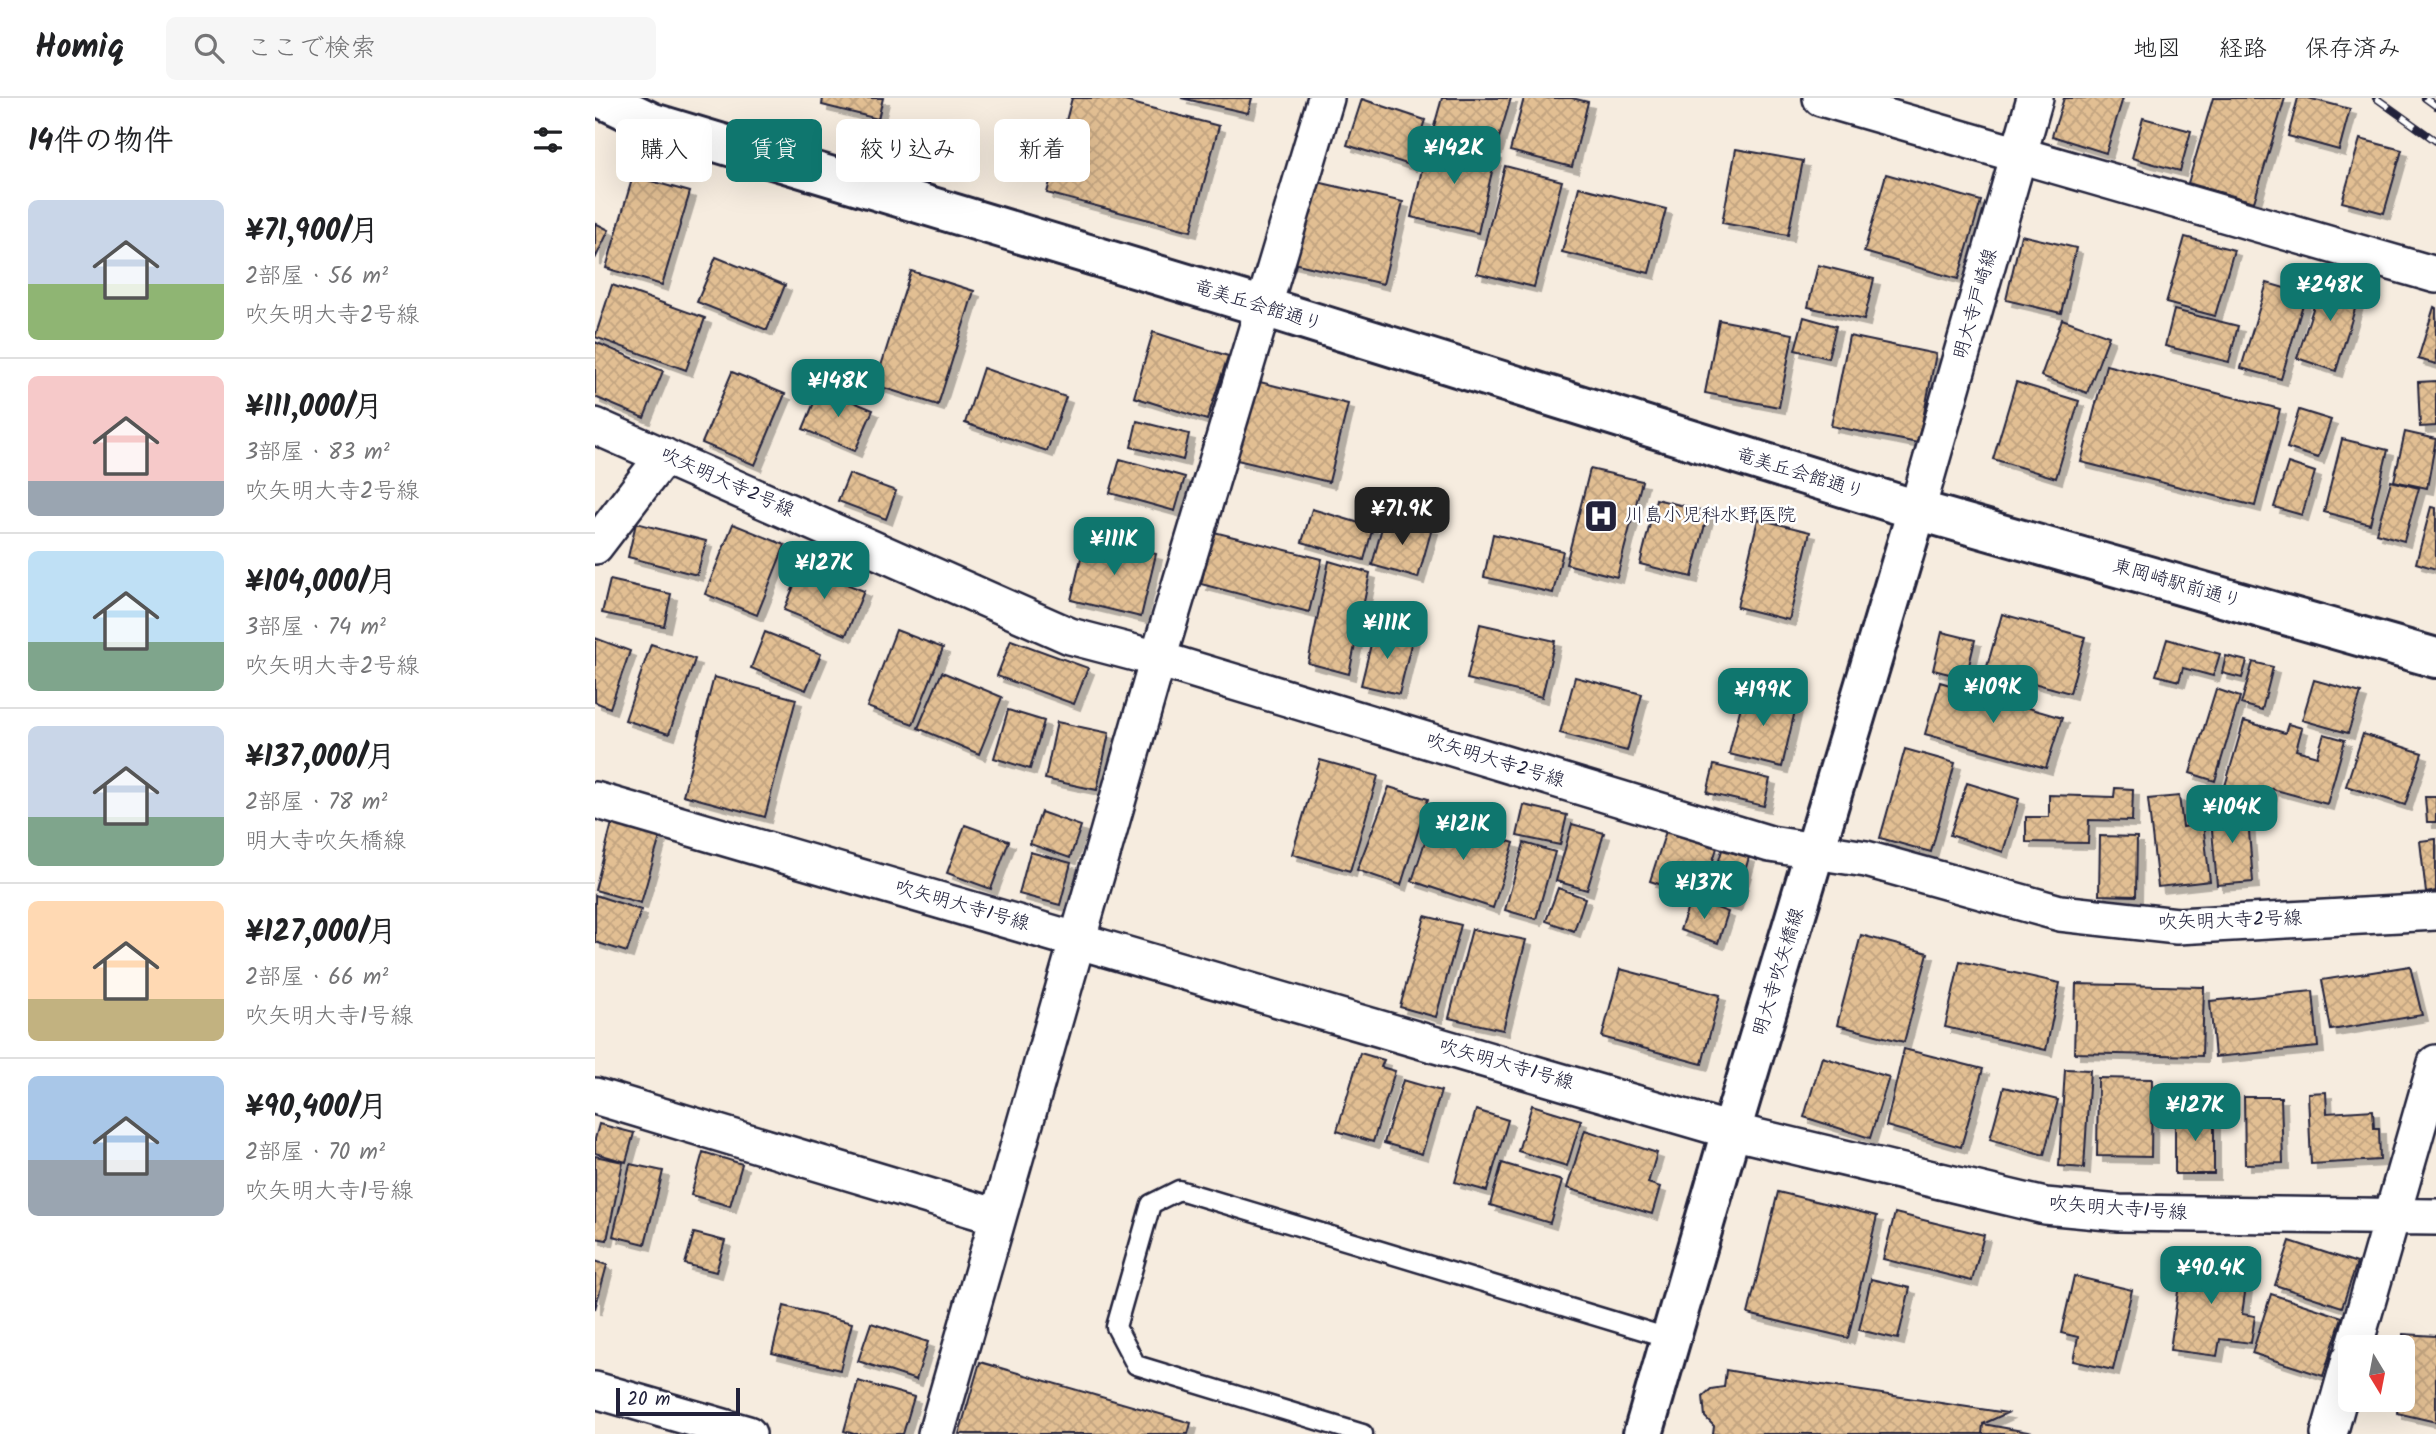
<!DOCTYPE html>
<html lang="ja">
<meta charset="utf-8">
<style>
body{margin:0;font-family:Kalam,"Klee One",sans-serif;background:#f6f6f6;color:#202124;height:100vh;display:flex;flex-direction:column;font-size:26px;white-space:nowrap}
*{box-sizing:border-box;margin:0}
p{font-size:23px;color:#757577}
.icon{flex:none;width:38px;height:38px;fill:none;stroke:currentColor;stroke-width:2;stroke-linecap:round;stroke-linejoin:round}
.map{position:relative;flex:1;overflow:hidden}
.side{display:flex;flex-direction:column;background:#fff;width:595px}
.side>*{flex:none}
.banner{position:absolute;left:21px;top:21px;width:665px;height:63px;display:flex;gap:14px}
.needle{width:46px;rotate:170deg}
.buttons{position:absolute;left:1743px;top:1237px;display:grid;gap:14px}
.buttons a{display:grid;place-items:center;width:77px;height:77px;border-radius:10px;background:#fff;box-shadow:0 7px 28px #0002;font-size:35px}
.scale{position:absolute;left:21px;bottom:18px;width:124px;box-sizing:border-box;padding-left:7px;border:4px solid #22223b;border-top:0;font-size:19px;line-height:24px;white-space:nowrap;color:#22223b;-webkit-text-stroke:5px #fff;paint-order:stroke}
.price{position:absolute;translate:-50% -60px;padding:0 16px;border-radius:14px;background:#0f766e;color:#fff;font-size:23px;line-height:46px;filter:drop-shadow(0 2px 4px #0008)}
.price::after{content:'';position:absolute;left:50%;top:42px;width:21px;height:16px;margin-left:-10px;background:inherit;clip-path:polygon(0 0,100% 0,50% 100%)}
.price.selected{background:#222;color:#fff}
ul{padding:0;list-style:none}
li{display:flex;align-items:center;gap:21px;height:175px;padding:0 28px}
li+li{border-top:2px solid #e0e0e0}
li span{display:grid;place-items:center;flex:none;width:196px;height:140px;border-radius:10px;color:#555}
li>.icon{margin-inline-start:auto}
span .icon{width:84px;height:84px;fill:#fffc;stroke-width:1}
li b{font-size:30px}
h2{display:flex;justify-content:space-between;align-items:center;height:84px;padding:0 28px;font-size:30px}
.pill{padding:0 24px;border-radius:10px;background:#fff;box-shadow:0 7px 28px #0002;font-size:24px;line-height:63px}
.pill.selected{background:#0f766e;color:#fff}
header{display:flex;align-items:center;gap:42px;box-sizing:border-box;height:98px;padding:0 35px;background:#fff;border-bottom:2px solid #e0e0e0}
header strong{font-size:33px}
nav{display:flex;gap:38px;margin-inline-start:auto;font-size:24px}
.search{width:490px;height:63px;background:#f6f6f6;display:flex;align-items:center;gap:18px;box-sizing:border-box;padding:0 24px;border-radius:10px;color:#757577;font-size:26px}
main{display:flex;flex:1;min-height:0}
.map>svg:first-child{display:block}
.building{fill:url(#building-cross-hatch);stroke:#22223b;stroke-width:2;filter:url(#shadow)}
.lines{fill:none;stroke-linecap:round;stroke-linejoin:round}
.lane-casing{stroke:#22223b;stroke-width:23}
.street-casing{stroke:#22223b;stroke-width:40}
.secondary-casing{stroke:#22223b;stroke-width:44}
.lane{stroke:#fff;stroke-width:18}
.street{stroke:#fff;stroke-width:35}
.secondary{stroke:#fff;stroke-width:38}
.rail-casing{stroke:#22223b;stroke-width:8}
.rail{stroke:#fff;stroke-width:5;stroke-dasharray:16;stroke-linecap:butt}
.labels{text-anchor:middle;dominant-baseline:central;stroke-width:5;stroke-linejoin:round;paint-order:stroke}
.street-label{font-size:19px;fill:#22223b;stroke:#fff}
.poi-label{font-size:19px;fill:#22223b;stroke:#fff;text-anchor:start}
</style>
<header>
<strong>Homiq</strong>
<div class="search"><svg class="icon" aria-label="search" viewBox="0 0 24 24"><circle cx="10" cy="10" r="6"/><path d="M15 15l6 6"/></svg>ここで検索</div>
<nav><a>地図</a><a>経路</a><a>保存済み</a></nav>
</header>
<main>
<section class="side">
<h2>14件の物件<svg class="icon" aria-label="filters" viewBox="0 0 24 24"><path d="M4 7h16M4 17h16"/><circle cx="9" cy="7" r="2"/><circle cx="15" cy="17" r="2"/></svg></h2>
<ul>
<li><span style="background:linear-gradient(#c9d6e8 60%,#8fb573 0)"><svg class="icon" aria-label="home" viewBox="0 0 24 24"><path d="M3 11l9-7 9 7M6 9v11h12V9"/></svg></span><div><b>¥71,900/月</b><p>2部屋 · 56 m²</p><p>吹矢明大寺2号線</p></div></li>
<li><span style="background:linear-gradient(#f6c9c9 75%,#9aa5b1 0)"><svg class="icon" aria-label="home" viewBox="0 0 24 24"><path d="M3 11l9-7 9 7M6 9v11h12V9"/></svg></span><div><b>¥111,000/月</b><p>3部屋 · 83 m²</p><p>吹矢明大寺2号線</p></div></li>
<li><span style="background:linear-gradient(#bfe0f5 65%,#7fa58c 0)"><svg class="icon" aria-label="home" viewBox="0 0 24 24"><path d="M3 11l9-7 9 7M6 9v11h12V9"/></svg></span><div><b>¥104,000/月</b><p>3部屋 · 74 m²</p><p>吹矢明大寺2号線</p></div></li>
<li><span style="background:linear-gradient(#c9d6e8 65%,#7fa58c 0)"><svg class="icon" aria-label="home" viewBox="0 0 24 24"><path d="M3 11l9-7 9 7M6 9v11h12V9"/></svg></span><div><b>¥137,000/月</b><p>2部屋 · 78 m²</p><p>明大寺吹矢橋線</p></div></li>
<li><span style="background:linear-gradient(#ffd9b3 70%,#c2b280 0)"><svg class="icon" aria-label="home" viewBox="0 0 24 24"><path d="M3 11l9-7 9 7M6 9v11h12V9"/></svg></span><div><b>¥127,000/月</b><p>2部屋 · 66 m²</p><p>吹矢明大寺1号線</p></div></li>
<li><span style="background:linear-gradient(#a9c7e8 60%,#9aa5b1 0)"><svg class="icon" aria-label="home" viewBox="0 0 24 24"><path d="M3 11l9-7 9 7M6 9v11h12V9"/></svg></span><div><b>¥90,400/月</b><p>2部屋 · 70 m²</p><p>吹矢明大寺1号線</p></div></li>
</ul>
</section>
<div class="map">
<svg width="1841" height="1336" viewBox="0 0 1841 1336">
<defs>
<pattern id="building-cross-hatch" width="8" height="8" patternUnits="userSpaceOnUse" patternTransform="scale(1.75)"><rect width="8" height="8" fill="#e2bf93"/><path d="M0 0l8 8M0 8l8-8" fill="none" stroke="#c2a480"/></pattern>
<filter id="shadow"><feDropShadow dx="6" dy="6" stdDeviation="0" flood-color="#0004"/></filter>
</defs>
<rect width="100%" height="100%" fill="#f6ecdf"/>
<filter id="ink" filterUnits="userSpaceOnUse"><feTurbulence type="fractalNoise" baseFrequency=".0143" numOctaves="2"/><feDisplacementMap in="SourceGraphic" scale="14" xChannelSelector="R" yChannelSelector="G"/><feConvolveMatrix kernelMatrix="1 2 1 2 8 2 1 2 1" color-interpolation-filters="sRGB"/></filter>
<g filter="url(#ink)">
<path class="building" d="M228 0H288L283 21 227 7Z
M477 0H518L624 28 596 133 452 95Z
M586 0H657L653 15Z
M847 0H916L901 50 838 32Z
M929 0H977L993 4 977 69 915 53Z
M1469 0H1528L1511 55 1457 38Z
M1618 0H1690L1659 104 1593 85Z
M1703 0H1713L1755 11 1744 52 1693 38Z
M767 1 830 22 815 67 752 47Z
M1548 20 1596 33 1585 73 1537 60Z
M834 41 901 56 883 135 816 119Z
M1765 41 1807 52 1789 115 1747 104Z
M1141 51 1208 63 1193 137 1127 125Z
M910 68 967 83 939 189 882 175Z
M1291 76 1386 103 1363 181 1269 154Z
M38 78 95 94 67 187 11 170Z
M714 82 808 104 788 186 694 164Z
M984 89 1071 111 1054 175 967 154Z
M0 125 14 132 0 161Z
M1426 137 1481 150 1466 215 1411 202Z
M1590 139 1639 152 1620 218 1571 205Z
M121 159 190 187 172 232 102 204Z
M1223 167 1279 181 1269 222 1213 209Z
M316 173 379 193 343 307 280 287Z
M1729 177 1767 188 1741 273 1702 260Z
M1672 185 1711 196 1686 281 1646 270Z
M17 187 110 220 91 272 0 239Z
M1839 209 1841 210V266L1823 261Z
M1579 212 1643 228 1634 264 1570 248Z
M1209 219 1241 228 1233 260 1200 252Z
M1467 221 1514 238 1492 295 1446 278Z
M1124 222 1198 236 1184 309 1110 295Z
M558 234 633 258 612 322 539 299Z
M1254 238 1341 256 1323 345 1236 328Z
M0 244 68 273 49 320 0 299Z
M1511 267 1685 311 1660 408 1486 364Z
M388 270 471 299 452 353 370 325Z
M137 274 190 296 160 367 107 345Z
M661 283 753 306 734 384 642 362Z
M1841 283V328L1825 329 1823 284Z
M1421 284 1484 303 1461 380 1398 361Z
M225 290 278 312 260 353 208 331Z
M1704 312 1736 322 1723 360 1692 350Z
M542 323 594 336 588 362 536 349Z
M1810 334 1841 341 1832 390 1799 383Z
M1747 341 1793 352 1775 426 1729 414Z
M525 361 590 379 580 413 515 395Z
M1693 365 1720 374 1707 417 1679 409Z
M995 371 1047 383 1022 479 971 466Z
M254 376 301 393 291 421 243 403Z
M1796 383 1824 390 1809 443 1781 435Z
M1061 401 1113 414 1097 479 1045 466Z
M1836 409 1841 410V471L1821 465Z
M717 411 778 429 769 462 707 444Z
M790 418 837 430 823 480 777 467Z
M1163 421 1215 434 1194 522 1142 509Z
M41 425 111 443 102 477 33 459Z
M138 426 190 447 162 517 110 496Z
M619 434 727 461 714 514 606 486Z
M898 436 968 453 958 495 889 479Z
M491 439 561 456 546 519 476 502Z
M734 463 775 475 754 576 713 565Z
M207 468 269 493 251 537 189 512Z
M15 482 76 496 69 528 7 515Z
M1407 516 1490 539 1475 595 1391 572Z
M885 526 960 543 947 599 872 581Z
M780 530 818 538 804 596 766 587Z
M301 532 348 550 318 626 272 609Z
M170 534 226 556 211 592 156 570Z
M1347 534 1380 542 1371 580 1338 572Z
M0 540 35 553 15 610 0 604Z
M1572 541 1625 556 1618 578 1588 570 1584 583 1561 577Z
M416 542 493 570 479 606 402 578Z
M56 546 100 561 74 636 30 622Z
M1631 558 1652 563 1647 580 1627 575Z
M1658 564 1678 569 1667 612 1646 606Z
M347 574 407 599 384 656 323 630Z
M119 579 201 601 170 719 88 697Z
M980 579 1047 596 1032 653 965 635Z
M1719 582 1766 595 1753 635 1707 622Z
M1345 584 1467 620 1451 670 1330 636Z
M1621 591 1645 599 1620 683 1595 675Z
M1150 592 1202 604 1187 669 1134 656Z
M413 612 449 623 435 671 399 660Z
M1649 623 1690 635 1693 626 1707 630 1701 652 1722 658 1729 636 1750 642 1732 706 1677 691 1674 701 1630 688Z
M462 624 514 635 502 692 450 681Z
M1768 636 1827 655 1810 707 1751 688Z
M1310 651 1360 665 1336 754 1285 740Z
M725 662 783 678 755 773 697 756Z
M1119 667 1175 681 1169 708 1112 695Z
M1372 685 1424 701 1408 754 1355 737Z
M794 689 833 701 806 787 762 772Z
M1520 690 1538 691 1537 723 1494 722 1493 745 1431 744V719H1454V697L1519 699Z
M1584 698 1588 729 1608 726 1615 783 1563 789 1553 701Z
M1830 699H1841V724H1832Z
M929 707 972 717 965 747 922 738Z
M1652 708 1658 784 1622 787 1615 711Z
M446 714 486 728 475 760 435 746Z
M838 719 919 745 898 810 817 783Z
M17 725 65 739 46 805 0 792Z
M977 726 1009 735 992 792 961 783Z
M370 727 414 743 396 791 352 775Z
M1071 733 1122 750 1106 800 1055 783Z
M1505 738 1542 739 1541 798 1504 797Z
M1841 741V793L1831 795 1825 743Z
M929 745 960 754 941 821 910 812Z
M1127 752 1154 759 1140 808 1113 800Z
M435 754 476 765 465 807 424 796Z
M963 790 990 800 979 833 951 823Z
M0 797 46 812 32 854 0 844Z
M1096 801 1133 814 1123 845 1085 832Z
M830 818 866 827 841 919 805 909Z
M877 831 931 842 908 932 854 920Z
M1266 837 1333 855 1309 944 1242 927Z
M1365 863 1465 885 1451 952 1350 929Z
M1815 868 1827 917 1736 932 1727 882Z
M1025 871 1125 897 1107 966 1007 939Z
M1481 886 1609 889 1607 958 1479 955Z
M1718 893 1723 949 1620 959 1615 903Z
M1309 951 1388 971 1366 1049 1291 1028Z
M765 955 789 962 786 969 800 973 778 1044 742 1033Z
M1227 959 1294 979 1275 1040 1209 1019Z
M1470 971 1495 972 1489 1070 1464 1068Z
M1503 980 1557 981 1556 1059 1502 1058Z
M808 982 846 993 827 1056 789 1045Z
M1409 989 1463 1002 1449 1057 1395 1041Z
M1731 994 1732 1015 1778 1012 1779 1030H1784L1785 1062 1716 1066 1713 995Z
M1649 999H1686L1688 1065 1650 1066Z
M937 1007 986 1022 972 1068 923 1053Z
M881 1012 913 1022 892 1093 860 1084Z
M1619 1014V1076H1580V1015Z
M4 1026 39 1035 31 1064 0 1055V1041Z
M990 1032 1062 1055 1053 1085 1065 1089 1057 1116 972 1090Z
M108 1054 147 1066 135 1108 96 1097Z
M0 1058 28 1064 12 1142 0 1140Z
M907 1065 967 1083 955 1125 895 1107Z
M35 1066 68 1073 50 1146 18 1138Z
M1183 1094 1282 1118 1253 1240 1153 1216Z
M1300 1115 1389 1137 1377 1183 1288 1161Z
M99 1135 130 1143 121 1174 90 1166Z
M1695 1143 1762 1165 1747 1209 1680 1187Z
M1588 1157 1654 1167 1647 1216 1660 1218 1656 1245 1625 1241 1622 1258 1575 1252Z
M0 1163 12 1167 0 1211Z
M1479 1178 1537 1192 1518 1272 1478 1263 1483 1239 1466 1235Z
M1276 1181 1315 1190 1303 1241 1264 1232Z
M1676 1196 1747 1219 1728 1278 1657 1255Z
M189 1208 257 1225 245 1272 177 1255Z
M276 1225 333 1244 321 1282 263 1263Z
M1808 1236 1841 1238V1324L1802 1315 1803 1302H1808Z
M385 1264 596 1325 593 1336H364Z
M1131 1272 1148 1275 1412 1315 1388 1326 1387 1336H1118L1119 1328 1110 1319 1108 1298 1116 1291 1129 1289Z
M263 1283 319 1299 308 1336H259L249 1333Z
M1388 1326 1444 1336H1387Z"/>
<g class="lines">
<g class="lane-casing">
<path id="lane" d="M768 1336 541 1267 521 1229 556 1106 584 1092 1077 1241"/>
</g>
<g class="street-casing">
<path id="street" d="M1226 0 1841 177
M0 328 475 538 563 561 1175 746 1271 761 1465 815 1582 828 1841 814
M1322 412 1440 0
M0 448 69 358
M0 702 1136 1033 1450 1108 1524 1115 1841 1119
M0 998 403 1119
M1759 1250 1841 965
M0 1292 153 1336
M341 1336 563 561 731 0
M1734 1336 1755 1261"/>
</g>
<g class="secondary-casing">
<path id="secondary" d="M6 0 58 25 669 209 1322 412 1841 560
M1048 1336 1136 1033 1322 412"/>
</g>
<use href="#lane" class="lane"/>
<use href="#street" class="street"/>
<use href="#secondary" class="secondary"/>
<g class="rail-casing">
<path id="rail" d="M1781 0 1841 43
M1830 0 1841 8"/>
</g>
<use href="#rail" class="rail"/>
</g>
</g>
<defs>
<g id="hospital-square" transform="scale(1.75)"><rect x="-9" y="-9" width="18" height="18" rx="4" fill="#22223b" stroke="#fff"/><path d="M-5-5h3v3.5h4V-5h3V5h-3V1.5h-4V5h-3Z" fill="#fff"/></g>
</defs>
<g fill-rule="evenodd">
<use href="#hospital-square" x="1006" y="418"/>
</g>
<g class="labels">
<g class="street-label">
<text transform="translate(1381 206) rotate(-74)">明大寺戸崎線</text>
<text transform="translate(663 208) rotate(17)">竜美丘会館通り</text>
<text transform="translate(1205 376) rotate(17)">竜美丘会館通り</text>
<text transform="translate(132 385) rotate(24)">吹矢明大寺2号線</text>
<text transform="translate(1582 486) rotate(16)">東岡崎駅前通り</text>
<text transform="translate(900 663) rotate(17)">吹矢明大寺2号線</text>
<text transform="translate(367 808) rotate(16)">吹矢明大寺1号線</text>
<text transform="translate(1635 823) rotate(-2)">吹矢明大寺2号線</text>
<text transform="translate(1184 874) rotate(-73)">明大寺吹矢橋線</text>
<text transform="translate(911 967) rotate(16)">吹矢明大寺1号線</text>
<text transform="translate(1523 1111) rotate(4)">吹矢明大寺1号線</text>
</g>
<g class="poi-label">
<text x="1030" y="418">川島小児科水野医院</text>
</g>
</g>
</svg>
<div class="buttons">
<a><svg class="needle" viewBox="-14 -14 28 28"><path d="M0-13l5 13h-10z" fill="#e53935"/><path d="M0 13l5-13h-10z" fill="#757577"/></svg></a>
</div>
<div class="scale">20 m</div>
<b class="price" style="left:859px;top:88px">¥142K</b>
<b class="price" style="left:1735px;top:225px">¥248K</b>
<b class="price" style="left:243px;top:321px">¥148K</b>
<b class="price selected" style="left:807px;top:449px">¥71.9K</b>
<b class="price" style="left:519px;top:479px">¥111K</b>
<b class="price" style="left:229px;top:503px">¥127K</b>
<b class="price" style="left:792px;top:563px">¥111K</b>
<b class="price" style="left:1398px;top:627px">¥109K</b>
<b class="price" style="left:1168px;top:630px">¥199K</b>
<b class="price" style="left:1637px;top:747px">¥104K</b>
<b class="price" style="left:868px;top:764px">¥121K</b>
<b class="price" style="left:1109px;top:823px">¥137K</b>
<b class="price" style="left:1600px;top:1045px">¥127K</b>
<b class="price" style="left:1616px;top:1208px">¥90.4K</b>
<div class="banner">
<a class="pill">購入</a>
<a class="pill selected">賃貸</a>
<a class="pill">絞り込み</a>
<a class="pill">新着</a>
</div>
</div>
</main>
